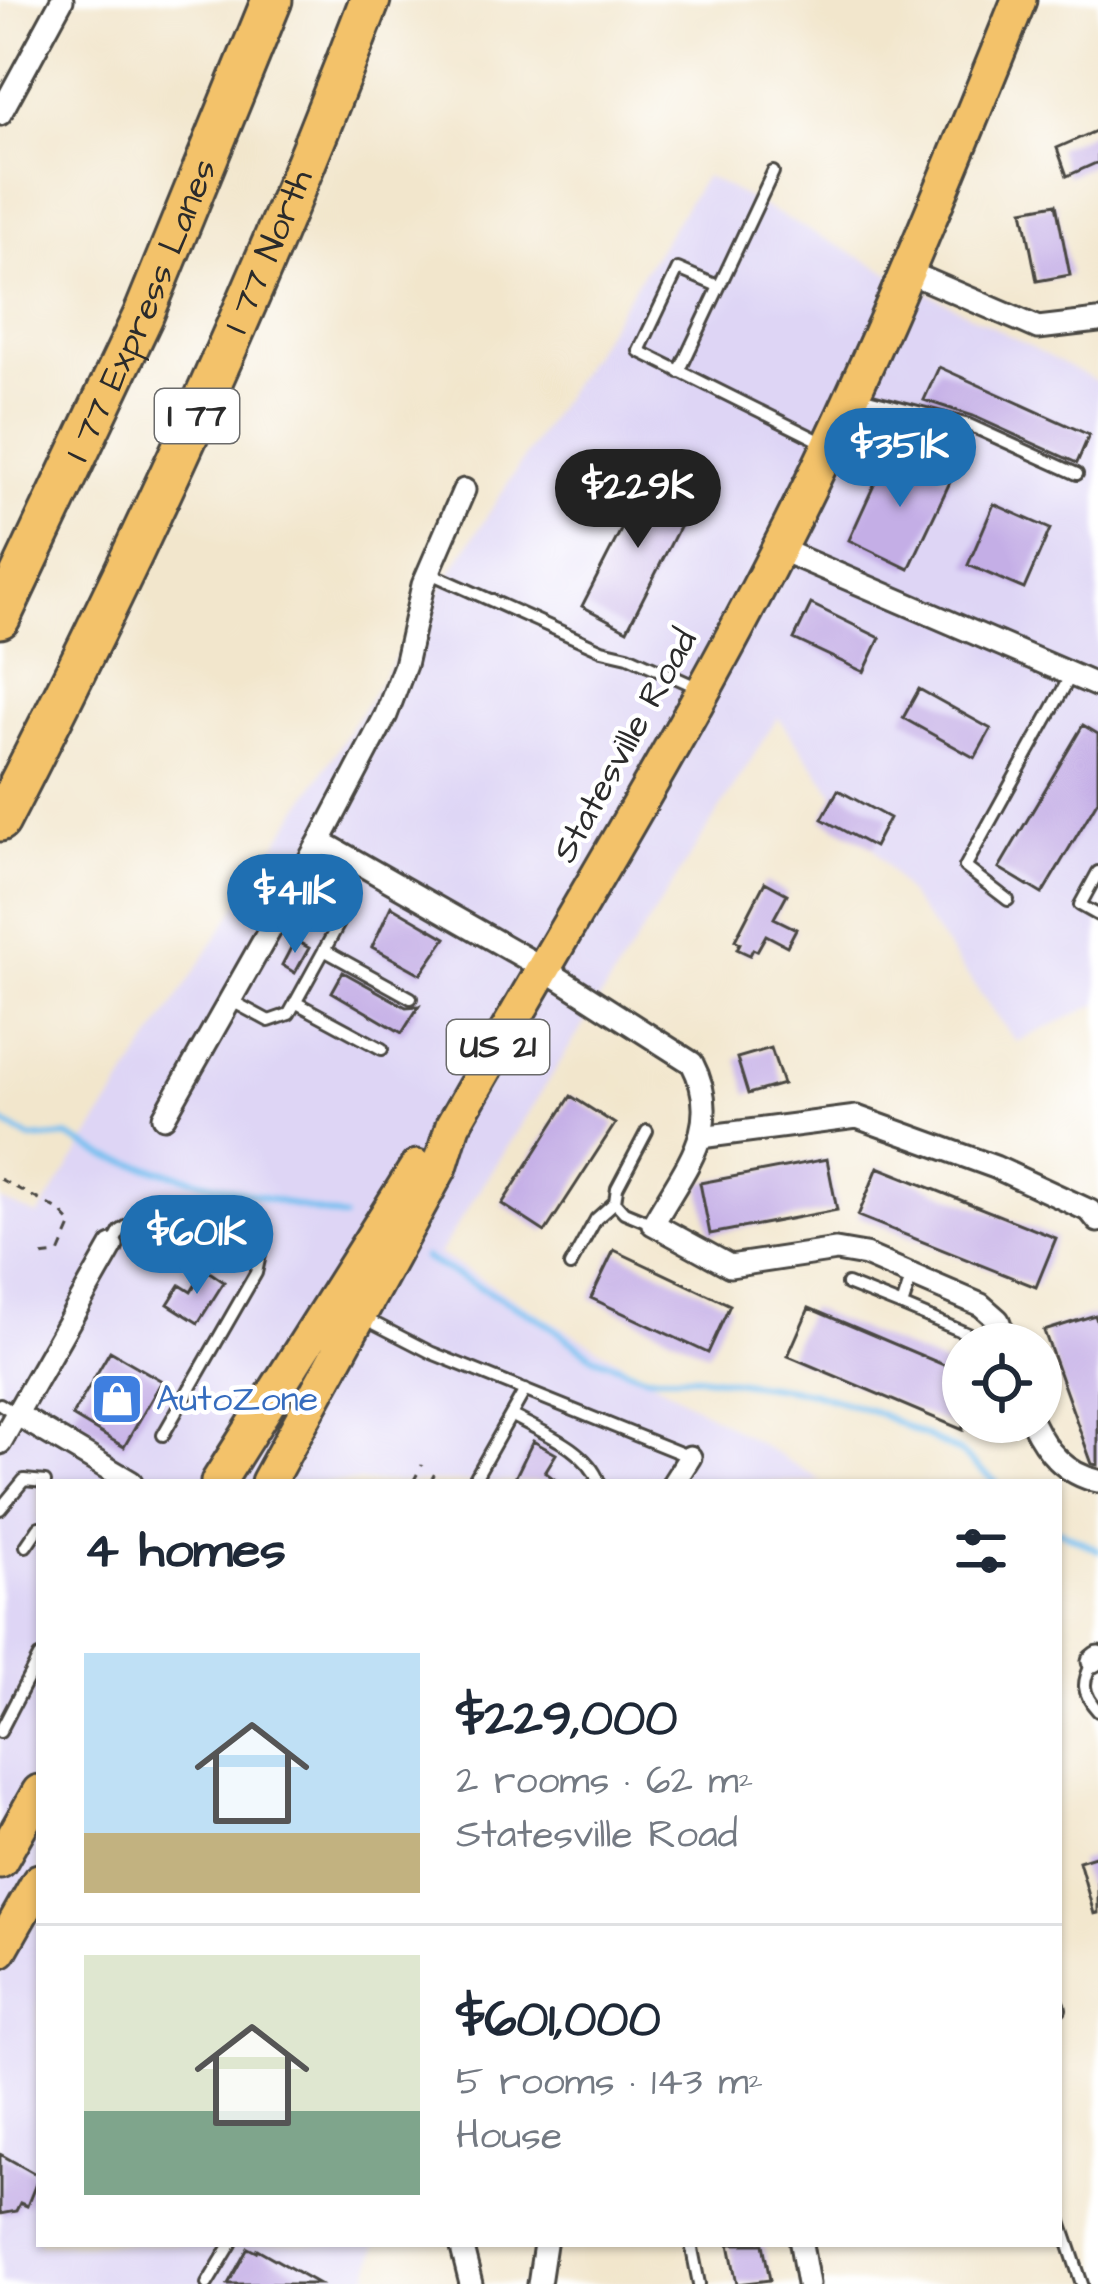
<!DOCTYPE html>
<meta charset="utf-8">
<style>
body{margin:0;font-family:"Architects Daughter",sans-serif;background:#f2f2f3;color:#1f2937;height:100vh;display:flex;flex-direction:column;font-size:45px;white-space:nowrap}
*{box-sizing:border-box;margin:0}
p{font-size:39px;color:#747a83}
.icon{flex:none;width:66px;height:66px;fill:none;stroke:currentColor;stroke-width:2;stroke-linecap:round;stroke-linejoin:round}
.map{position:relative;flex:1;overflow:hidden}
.drawer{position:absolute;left:36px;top:1479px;width:1026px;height:768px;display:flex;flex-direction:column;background:#fff;border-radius:0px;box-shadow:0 3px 9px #0004}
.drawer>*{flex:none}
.controls{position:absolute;left:942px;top:1323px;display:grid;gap:24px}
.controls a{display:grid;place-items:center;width:120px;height:120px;border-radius:50%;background:#fff;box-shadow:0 3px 9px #0004;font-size:60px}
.price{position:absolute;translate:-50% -102px;padding:0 27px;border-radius:42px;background:#1f6fb2;color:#fff;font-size:39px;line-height:78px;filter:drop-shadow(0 3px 6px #0008)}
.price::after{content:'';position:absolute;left:50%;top:72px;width:36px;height:27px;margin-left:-18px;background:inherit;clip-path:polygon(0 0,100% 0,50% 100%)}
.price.active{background:#222;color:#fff}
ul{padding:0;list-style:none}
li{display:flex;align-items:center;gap:36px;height:300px;padding:0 48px}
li+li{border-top:3px solid #e0e1e3}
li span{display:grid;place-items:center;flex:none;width:336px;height:240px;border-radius:0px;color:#555}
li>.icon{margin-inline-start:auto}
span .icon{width:144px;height:144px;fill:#fffc;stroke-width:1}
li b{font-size:51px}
h2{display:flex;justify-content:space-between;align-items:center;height:144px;padding:0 48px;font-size:51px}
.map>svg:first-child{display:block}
.built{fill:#ded5f5}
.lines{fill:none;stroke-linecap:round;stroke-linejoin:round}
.stream{stroke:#77c0f0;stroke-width:6}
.building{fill:#c4aee6}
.lane-casing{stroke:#494743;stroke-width:16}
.street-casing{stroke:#494743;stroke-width:27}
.primary-casing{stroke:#494743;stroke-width:39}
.highway-casing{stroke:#494743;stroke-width:45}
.path{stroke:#494743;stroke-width:3;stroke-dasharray:9 9;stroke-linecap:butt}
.lane{stroke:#fff;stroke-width:10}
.street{stroke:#fff;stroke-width:21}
.primary{stroke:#f3c26a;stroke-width:33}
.highway{stroke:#f3c26a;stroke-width:39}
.labels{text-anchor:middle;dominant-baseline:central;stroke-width:9;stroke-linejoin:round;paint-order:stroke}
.shield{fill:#fff;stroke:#6b6b6b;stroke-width:3}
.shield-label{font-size:33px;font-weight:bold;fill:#2b2b2b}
.street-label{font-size:36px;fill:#2b2b2b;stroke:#fff}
.shop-label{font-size:36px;fill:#366cbe;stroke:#fff;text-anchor:start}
</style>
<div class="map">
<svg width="1098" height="2284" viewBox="0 0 1098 2284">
<rect width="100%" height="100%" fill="#fff"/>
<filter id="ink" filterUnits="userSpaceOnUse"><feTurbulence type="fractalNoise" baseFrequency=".00833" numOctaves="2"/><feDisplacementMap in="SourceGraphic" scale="24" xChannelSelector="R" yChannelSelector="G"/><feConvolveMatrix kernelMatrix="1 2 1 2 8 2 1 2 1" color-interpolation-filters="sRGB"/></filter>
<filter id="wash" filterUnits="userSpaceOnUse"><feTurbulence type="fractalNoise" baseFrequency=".004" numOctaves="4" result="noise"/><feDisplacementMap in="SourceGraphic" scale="48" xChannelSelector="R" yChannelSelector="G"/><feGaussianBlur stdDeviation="2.7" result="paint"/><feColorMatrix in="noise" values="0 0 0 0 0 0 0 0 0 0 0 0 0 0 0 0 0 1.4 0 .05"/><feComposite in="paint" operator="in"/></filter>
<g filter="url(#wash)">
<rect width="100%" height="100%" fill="#f2e6cc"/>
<path class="built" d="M705 176 1098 382V1004L1016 1042 778 717 439 1254 824 1482H39V2244H377L366 2284H0V1200L38 1216Z"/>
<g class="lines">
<path class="stream" d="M0 1121 31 1139 67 1136 107 1157 344 1218
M424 1258 544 1321 592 1356 646 1376H698L810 1392 871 1410 959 1452 996 1482
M1059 1530 1098 1550"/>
</g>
<g id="blocks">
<path class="building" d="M1098 130V162L1067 176 1057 148Z
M1056 204 1070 275 1037 281 1023 210Z
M939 367 1089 435 1077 463 973 416 924 400Z
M889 452 951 480 909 569 849 540Z
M650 473 695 496 627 630 582 606Z
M994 504 1050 529 1024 589 968 565Z
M811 604 880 638 864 672 794 639Z
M919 689 991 729 975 758 903 718Z
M1083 725 1098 734V800L1042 894 999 868Z
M838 790 889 818 874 847 822 819Z
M765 882 787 894 774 918 796 929 787 946 766 935 757 951 753 949 750 955 737 949 740 943 735 940Z
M391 906 446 938 421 974 372 947Z
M295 940 309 948 295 973 282 965Z
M343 972 406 1007 419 1006 402 1033 332 992Z
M771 1048 783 1084 748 1094 737 1058Z
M571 1096 615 1124 545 1232 502 1204Z
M827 1159 837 1210 710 1234 700 1183Z
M878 1167 1056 1238 1036 1287 858 1216Z
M614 1250 730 1305 708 1353 591 1298Z
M205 1269 224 1282 198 1323 168 1304 180 1285 191 1292Z
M809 1308 963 1373V1430L788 1356Z
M1095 1315 1098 1324V1465L1092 1464 1044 1331Z
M110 1351 162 1381 124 1447 72 1416Z
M533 1441 556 1454 545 1472 558 1482H513Z
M1098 1855V1913L1094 1914 1079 1861Z
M0 2154 39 2176 27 2206 20 2203 16 2211 0 2214Z
M729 2244H763L770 2280 737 2284Z
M248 2248 256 2252 257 2249 319 2284H228Z"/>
</g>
</g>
<g filter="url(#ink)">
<use href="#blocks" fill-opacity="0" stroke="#494743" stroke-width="3"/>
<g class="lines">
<g class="lane-casing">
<path id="lane" d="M718 286 678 269 639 351 826 444
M679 372 773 172
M856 396 969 425 1077 474
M430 573 602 650 628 656 699 688
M1098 872 1080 905 1098 915
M1008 900 965 867 1071 675
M324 950 411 998
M230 1000 269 1021 289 1014 343 916 340 888 354 861
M295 1002 382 1049
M647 1131 617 1188 615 1202 624 1212 653 1224
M112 1246 120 1231 146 1213 246 1236 255 1239 260 1255 256 1273 163 1435
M570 1266 596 1219 615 1202
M912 1275 902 1306 992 1344
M847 1284 902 1306
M362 1317 432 1353 690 1457
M0 1404 16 1414
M511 1415C541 1432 586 1448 599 1482
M473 1482 525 1390
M0 1509 24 1480 45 1482
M26 1546 39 1527
M1093 1661C1082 1682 1081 1692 1098 1711
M0 1732 39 1657
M1059 2004 1060 2009
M1059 2216 1082 2284
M691 2244 699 2284
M207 2284 231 2244"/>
</g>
<g class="street-casing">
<path id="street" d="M0 114 62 0
M908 272 1038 328 1098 321
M779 549 1098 686
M320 841 543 968 692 1063C725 1126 684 1168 653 1224L730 1266 836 1250 865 1255 981 1305 998 1320 1007 1344
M164 1117 320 841 386 715 405 665 423 585 464 490
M701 1137 857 1117 995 1167 1090 1211 1098 1221
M16 1414 131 1482
M1032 1422C1046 1451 1065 1474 1098 1481
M0 1443 112 1246
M674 1482 690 1457
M1093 1661 1098 1657
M461 2244 471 2284
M801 2244 808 2284
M539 2284 545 2244"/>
</g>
<g class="primary-casing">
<path id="primary" d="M218 1482 417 1167
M268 1482 440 1167 453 1125C562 933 679 745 779 548 870 370 944 185 1019 0
M0 1861 39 1792
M0 1950 39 1881"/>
</g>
<g class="highway-casing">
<g id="highway">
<path id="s1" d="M0 618 143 316 272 0"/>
<path id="s2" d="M0 821C138 554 263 281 370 0"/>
</g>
</g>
<path class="path" d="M0 1179 60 1211 72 1224 59 1254 41 1256
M413 1482 422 1465
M430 1482 435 1473"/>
<use href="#lane" class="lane"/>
<use href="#street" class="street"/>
<use href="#primary" class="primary"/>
<use href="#highway" class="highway"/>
</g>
</g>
<defs>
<g id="shop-square" transform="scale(2.7)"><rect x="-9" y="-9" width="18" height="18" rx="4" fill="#3f7fe0" stroke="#fff"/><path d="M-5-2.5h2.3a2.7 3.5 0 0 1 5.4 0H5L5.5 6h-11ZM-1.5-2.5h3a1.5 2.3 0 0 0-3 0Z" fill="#fff"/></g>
</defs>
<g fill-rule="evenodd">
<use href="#shop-square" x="117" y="1399"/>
</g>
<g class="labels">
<g class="shield">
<rect x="155" y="389" width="84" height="54" rx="9"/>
<rect x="447" y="1020" width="102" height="54" rx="9"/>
</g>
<g class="shield-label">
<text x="197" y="416">I 77</text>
<text x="498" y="1047">US 21</text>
</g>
<g class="street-label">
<text stroke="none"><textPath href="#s2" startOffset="630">I 77 North</textPath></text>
<text stroke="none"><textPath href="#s1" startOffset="339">I 77 Express Lanes</textPath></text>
<text transform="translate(625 746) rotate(-61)">Statesville Road</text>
</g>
<g class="shop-label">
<text x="156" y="1399">AutoZone</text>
</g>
</g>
</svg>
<div class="controls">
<a><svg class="icon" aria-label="locate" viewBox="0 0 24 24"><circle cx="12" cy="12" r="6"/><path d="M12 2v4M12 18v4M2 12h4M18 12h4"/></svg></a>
</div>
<b class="price" style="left:900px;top:510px">$351K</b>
<b class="price active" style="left:638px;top:551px">$229K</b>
<b class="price" style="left:295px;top:956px">$411K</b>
<b class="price" style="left:197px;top:1297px">$601K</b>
<section class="drawer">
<h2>4 homes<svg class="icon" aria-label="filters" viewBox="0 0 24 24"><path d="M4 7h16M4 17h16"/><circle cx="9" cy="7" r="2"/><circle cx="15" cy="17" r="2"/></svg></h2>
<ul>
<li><span style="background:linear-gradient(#bfe0f5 75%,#c2b280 0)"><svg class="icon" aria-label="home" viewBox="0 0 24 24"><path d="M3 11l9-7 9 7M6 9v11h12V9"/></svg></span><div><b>$229,000</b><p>2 rooms · 62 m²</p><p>Statesville Road</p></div></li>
<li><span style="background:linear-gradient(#dfe7d0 65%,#7fa58c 0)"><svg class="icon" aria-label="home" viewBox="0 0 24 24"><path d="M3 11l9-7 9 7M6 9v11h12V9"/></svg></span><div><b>$601,000</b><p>5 rooms · 143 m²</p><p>House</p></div></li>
</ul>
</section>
</div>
